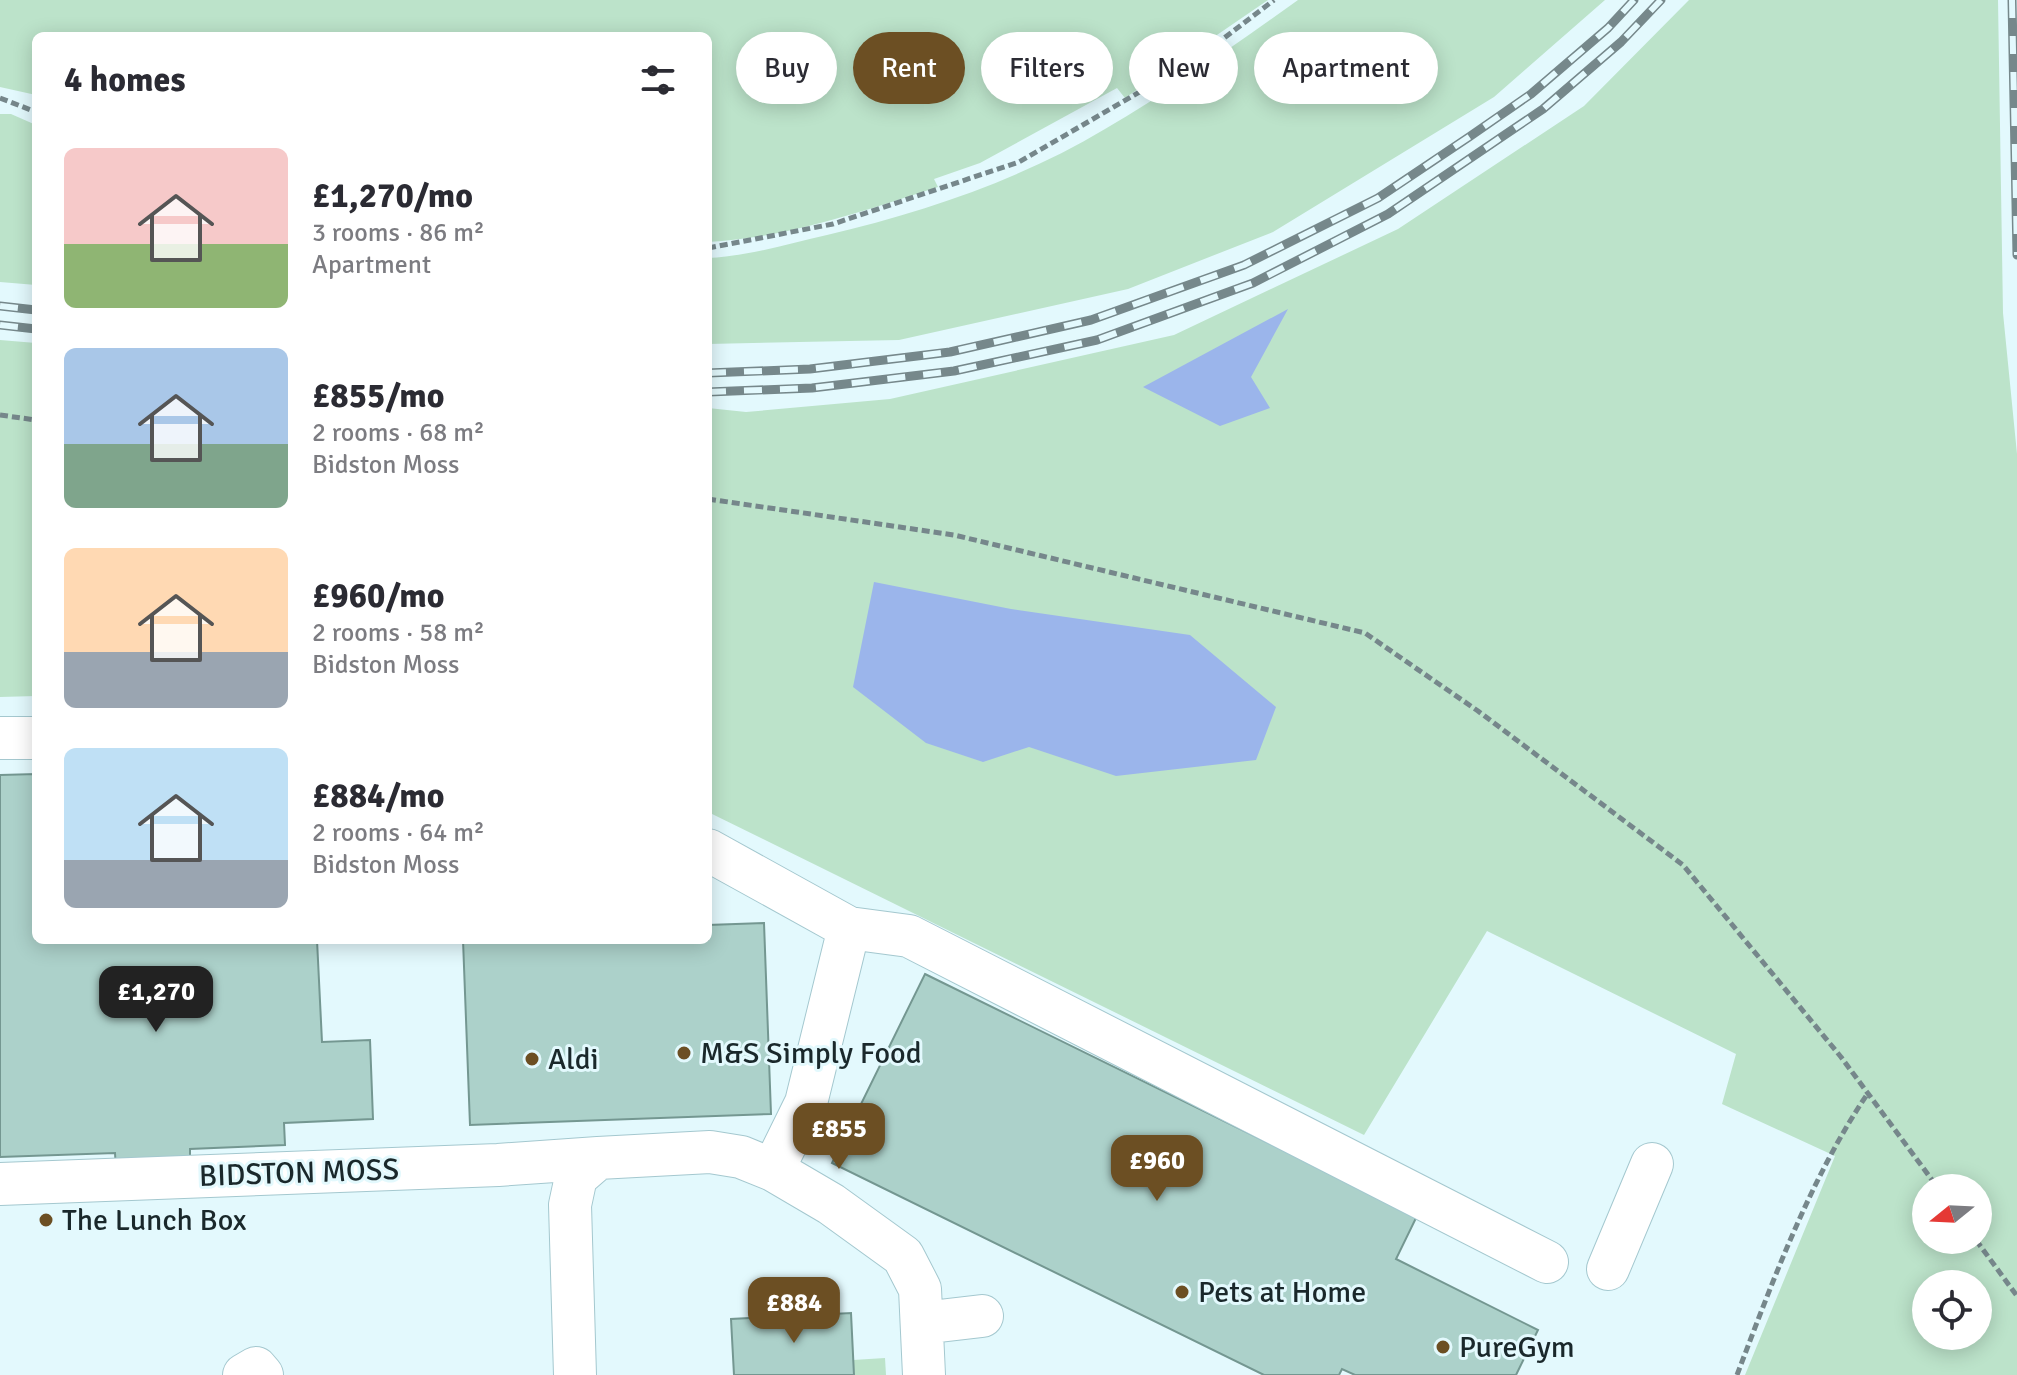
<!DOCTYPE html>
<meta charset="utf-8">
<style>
body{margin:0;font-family:Signika,sans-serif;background:#f2f2f3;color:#2b2b33;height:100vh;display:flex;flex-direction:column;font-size:30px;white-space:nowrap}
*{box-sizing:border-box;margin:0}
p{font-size:26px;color:#7c7c81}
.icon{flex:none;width:44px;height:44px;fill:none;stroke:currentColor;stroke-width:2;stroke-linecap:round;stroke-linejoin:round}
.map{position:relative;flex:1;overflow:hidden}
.sheet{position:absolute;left:32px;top:32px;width:680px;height:912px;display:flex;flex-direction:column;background:#fff;border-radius:12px;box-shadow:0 4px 20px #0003}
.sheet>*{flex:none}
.top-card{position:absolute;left:736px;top:32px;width:760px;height:72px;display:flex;gap:16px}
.needle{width:52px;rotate:252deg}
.controls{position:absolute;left:1912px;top:1174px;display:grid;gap:16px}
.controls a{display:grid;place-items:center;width:80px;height:80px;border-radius:50%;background:#fff;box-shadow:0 4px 20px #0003;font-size:40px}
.price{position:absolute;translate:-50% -68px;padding:0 18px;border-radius:16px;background:#6c4f23;color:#fff;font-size:26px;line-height:52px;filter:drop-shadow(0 2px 4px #0008)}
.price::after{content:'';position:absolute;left:50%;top:48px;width:24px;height:18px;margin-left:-12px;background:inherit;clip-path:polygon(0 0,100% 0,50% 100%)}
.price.on{background:#222;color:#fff}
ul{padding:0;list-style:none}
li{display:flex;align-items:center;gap:24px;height:200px;padding:0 32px}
li span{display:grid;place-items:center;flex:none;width:224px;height:160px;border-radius:12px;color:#555}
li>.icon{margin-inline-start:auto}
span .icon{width:96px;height:96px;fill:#fffc;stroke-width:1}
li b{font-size:34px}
h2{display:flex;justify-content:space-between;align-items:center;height:96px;padding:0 32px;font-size:34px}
.pill{padding:0 28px;border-radius:36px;background:#fff;box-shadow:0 4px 20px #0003;font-size:28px;line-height:72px}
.pill.on{background:#6c4f23;color:#fff}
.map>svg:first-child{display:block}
.green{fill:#bce3ca;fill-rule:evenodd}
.water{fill:#9bb5eb}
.building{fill:#acd1ca;stroke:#749791;stroke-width:2}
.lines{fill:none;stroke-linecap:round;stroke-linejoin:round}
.minor-casing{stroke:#a4c8cf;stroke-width:44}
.path{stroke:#76878b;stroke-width:5;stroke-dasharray:8 4;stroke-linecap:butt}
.minor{stroke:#fff;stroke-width:42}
.rail-casing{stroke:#76888b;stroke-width:9}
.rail{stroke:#e3f9fd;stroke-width:6;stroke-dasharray:18;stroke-linecap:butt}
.poi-dot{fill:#6c4f23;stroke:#e3f9fd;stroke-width:3}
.labels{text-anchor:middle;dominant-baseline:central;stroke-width:6;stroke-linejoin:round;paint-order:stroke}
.poi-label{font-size:30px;fill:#1a282b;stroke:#e3f9fd;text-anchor:start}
.street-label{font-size:30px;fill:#1a282b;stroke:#e3f9fd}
</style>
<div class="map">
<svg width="2017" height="1375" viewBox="0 0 2017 1375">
<rect width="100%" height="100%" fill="#e3f9fd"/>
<path class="green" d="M0 0H1268L1125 98 1117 88 980 163 934 179 938 187C863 211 787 238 708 242V36H36V95L0 87Z
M1298 0H1605L1494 97 1273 232 1128 289 899 340 708 344V258C749 256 788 244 827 235 924 212 1020 180 1105 129 1172 90 1235 45 1298 0Z
M1689 0H1998L2003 313 2017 454V1375H1745L1835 1156 1722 1104 1736 1054 1487 931 1364 1135 708 812V408L746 412 890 399 1174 335 1398 229 1584 106ZM1926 1188H1978V1240H1926ZM1926 1284H1978V1336H1926Z
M0 114H11L36 125V285L0 282Z
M0 340 36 343V696L0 697Z
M885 1358 886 1375H854L853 1360Z"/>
<path class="water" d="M1288 309 1251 377 1270 408 1220 426 1143 387Z
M874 582 1011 609 1190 635 1276 707 1256 760 1116 776 1029 747 983 762 926 743 853 687Z"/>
<path class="building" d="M36 774V940H317L322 1042 370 1040 373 1119 284 1123 285 1145 190 1149V1168L116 1171 115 1153 0 1157V775Z
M764 923 771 1114 470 1125 463 940H708V925Z
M925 974 1417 1216 1396 1259 1538 1330 1516 1375H1355L1342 1369 1339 1375H1264L832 1163Z
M851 1313 854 1375H734L731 1319Z"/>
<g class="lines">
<g class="minor-casing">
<path id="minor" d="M0 738H36
M708 850 849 928 806 1103 773 1170
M849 928 909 936 1547 1262
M598 1158 710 1152 741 1157 773 1170 831 1204 903 1256 920 1289 924 1375
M0 1184 498 1165 598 1158 576 1177 570 1205 575 1375
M1608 1269 1652 1164
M922 1323 982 1316
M244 1375 256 1368 262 1375"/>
</g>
<path class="path" d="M0 98 36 112
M708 248 833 224 1019 162 1198 58 1274 0
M0 415 36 420
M708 499 954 535 1365 633 1478 711 1683 865 1841 1057 1938 1188
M1976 1240 2017 1296
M1737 1375C1773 1280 1811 1177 1868 1093"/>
<use href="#minor" class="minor"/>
<g class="rail-casing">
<path id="rail" d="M2012 0 2017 255
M0 306 36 310
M0 325 36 329
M708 373 810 369 950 352 1091 320 1244 265 1378 198 1469 137 1531 94 1608 28 1634 0
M708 392 812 388 954 371 1097 340 1253 283 1388 214 1543 109 1621 42 1661 0"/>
</g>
<use href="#rail" class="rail"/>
</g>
<g class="poi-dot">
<circle cx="684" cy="1053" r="8"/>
<circle cx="532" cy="1059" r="8"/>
<circle cx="46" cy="1220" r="8"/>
<circle cx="1182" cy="1292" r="8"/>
<circle cx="1443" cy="1347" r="8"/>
</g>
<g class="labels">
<g class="poi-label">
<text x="700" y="1053">M&amp;S Simply Food</text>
<text x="548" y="1059">Aldi</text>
<text x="62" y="1220">The Lunch Box</text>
<text x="1198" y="1292">Pets at Home</text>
<text x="1459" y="1347">PureGym</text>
</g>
<g class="street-label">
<text transform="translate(299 1173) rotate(-2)">BIDSTON MOSS</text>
</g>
</g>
</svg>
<div class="controls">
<a><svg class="needle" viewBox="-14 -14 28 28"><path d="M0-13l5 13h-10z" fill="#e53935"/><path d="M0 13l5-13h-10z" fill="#7c7c81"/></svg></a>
<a><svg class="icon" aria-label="locate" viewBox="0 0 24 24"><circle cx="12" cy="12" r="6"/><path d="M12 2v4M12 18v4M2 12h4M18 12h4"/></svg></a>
</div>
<b class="price on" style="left:156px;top:1034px">£1,270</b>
<b class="price" style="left:839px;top:1171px">£855</b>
<b class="price" style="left:1157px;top:1203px">£960</b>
<b class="price" style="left:794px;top:1345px">£884</b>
<div class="top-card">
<a class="pill">Buy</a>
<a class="pill on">Rent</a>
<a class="pill">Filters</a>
<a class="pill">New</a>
<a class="pill">Apartment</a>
</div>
<section class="sheet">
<h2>4 homes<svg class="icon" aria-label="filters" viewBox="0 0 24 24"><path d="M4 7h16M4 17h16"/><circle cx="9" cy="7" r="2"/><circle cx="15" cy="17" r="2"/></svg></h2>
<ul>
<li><span style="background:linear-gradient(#f6c9c9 60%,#8fb573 0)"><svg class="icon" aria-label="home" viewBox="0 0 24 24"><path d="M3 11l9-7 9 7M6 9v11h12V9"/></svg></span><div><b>£1,270/mo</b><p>3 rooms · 86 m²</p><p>Apartment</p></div></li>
<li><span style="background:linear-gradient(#a9c7e8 60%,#7fa58c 0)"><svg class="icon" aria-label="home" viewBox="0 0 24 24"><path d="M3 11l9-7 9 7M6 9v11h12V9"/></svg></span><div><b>£855/mo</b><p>2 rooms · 68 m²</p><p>Bidston Moss</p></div></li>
<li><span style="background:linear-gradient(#ffd9b3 65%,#9aa5b1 0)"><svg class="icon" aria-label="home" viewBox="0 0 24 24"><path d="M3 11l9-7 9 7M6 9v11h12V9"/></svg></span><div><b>£960/mo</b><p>2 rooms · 58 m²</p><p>Bidston Moss</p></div></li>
<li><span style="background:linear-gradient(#bfe0f5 70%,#9aa5b1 0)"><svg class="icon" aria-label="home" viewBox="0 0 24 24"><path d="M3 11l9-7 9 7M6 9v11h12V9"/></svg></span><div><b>£884/mo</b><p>2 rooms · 64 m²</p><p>Bidston Moss</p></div></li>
</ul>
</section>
</div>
